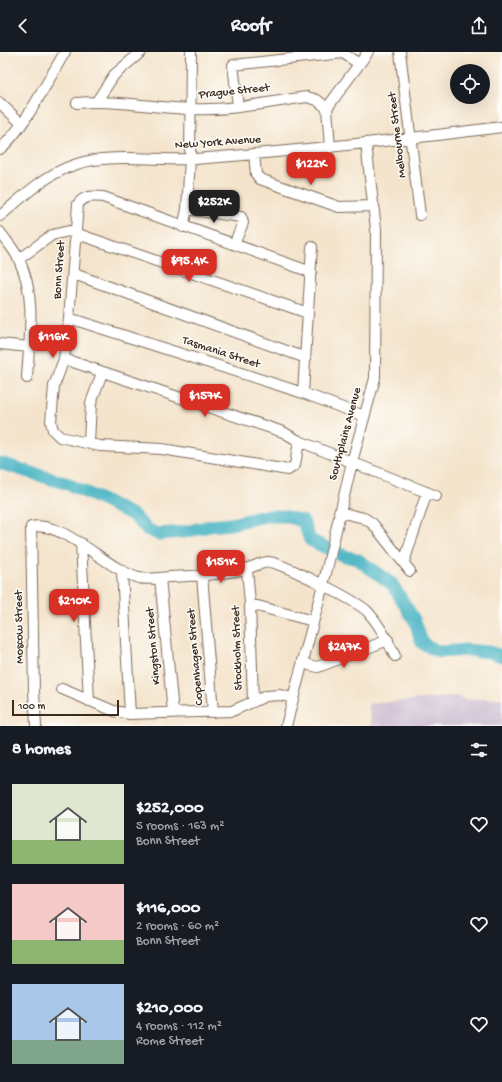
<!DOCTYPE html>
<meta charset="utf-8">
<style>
body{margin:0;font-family:"Gochi Hand",sans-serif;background:#20242c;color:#f1f3f6;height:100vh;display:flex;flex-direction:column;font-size:15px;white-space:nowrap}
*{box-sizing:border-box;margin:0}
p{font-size:13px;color:#9ea1a6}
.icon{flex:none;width:22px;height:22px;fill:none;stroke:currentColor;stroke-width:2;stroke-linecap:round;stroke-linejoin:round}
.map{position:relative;height:674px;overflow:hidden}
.details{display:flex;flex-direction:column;background:#171b24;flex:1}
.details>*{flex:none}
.buttons{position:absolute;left:450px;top:12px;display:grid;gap:8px}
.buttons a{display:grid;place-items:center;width:40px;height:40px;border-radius:50%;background:#171b24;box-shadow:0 4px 16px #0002;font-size:20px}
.scale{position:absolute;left:12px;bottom:10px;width:107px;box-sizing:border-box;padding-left:4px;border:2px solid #3b2a1e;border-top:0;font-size:11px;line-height:14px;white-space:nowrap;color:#3b2a1e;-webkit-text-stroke:3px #fdfcf7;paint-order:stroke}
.price{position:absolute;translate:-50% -34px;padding:0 9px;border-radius:8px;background:#d93025;color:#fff;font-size:13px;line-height:26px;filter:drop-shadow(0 1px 2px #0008)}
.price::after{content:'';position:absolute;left:50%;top:24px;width:12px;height:9px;margin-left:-6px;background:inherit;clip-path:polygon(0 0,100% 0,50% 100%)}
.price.on{background:#222;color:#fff}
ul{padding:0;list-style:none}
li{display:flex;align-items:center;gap:12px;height:100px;padding:0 12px}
li span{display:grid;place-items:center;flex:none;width:112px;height:80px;border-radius:0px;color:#555}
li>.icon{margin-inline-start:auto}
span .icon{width:48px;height:48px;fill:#fffc;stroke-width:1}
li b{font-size:17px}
h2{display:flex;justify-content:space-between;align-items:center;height:48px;padding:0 12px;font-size:17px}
header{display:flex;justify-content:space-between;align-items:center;height:52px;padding:0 12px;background:#171b24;font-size:18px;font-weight:800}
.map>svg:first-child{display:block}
.industrial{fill:#cdbed2}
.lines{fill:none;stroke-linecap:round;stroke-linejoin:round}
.river{stroke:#45b2c2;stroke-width:13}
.minor-casing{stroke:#7c6b5b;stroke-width:12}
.minor{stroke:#fff;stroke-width:10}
.labels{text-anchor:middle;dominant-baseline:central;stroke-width:3;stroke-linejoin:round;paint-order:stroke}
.street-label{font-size:12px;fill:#3b2a1e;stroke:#fdfcf7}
</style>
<header><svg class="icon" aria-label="back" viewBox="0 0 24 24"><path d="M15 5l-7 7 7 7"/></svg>Roofr<svg class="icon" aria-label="share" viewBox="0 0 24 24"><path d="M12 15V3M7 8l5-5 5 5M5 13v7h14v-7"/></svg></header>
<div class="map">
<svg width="502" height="674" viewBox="0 0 502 674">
<rect width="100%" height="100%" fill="#fdfcf7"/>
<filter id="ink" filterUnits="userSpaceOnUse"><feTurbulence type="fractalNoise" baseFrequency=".025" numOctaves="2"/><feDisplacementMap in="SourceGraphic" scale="8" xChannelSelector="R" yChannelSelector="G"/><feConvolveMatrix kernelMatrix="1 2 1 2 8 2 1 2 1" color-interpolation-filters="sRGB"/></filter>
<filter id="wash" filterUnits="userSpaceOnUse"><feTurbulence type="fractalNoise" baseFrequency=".012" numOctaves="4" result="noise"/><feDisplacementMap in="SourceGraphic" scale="16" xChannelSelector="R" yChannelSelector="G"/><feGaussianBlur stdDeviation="0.9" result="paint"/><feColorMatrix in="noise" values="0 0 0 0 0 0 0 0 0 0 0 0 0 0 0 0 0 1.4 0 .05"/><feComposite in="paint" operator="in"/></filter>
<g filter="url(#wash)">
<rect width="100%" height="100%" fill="#f4e4cc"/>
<path class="industrial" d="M457 644 465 648 502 646V674H372L368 652Z"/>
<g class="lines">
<path class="river" d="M0 411 68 432 133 463 146 477 158 482 185 480 210 474 231 472 265 464H284L303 469 310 488 344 504 357 507 392 532 415 569 422 591 439 600 466 598 489 600 502 604"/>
</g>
</g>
<g filter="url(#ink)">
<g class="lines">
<g class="minor-casing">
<path id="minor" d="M400 0 420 163
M97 49 114 23 141 0
M0 51 21 71
M77 51C115 47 153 56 192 57 230 59 269 50 307 45L317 48 327 56 330 96
M238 54 233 13 343 1 359 12
M327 56 368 0
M0 97C24 77 48 28 65 0
M254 102 256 122 260 127 339 155 374 154
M187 157 241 165 243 171 234 192
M0 164C25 143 45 122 77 112 109 101 160 109 195 107 297 99 400 88 502 75
M183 175 187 157 190 107 191 0
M0 180C6 189 15 198 19 208 37 244 29 287 27 326
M19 207 52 183 69 179 308 261
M74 222 306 306
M69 266 303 341 364 364
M0 292 29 295
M64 307 283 380 299 389 436 444
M303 341 312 195
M299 389 295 413 288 418 162 397 100 394 60 385 53 378 51 370 54 334 64 307 69 266 78 152C85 143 92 144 103 145L311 220
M89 391 91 351 102 321
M339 460 364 466 373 472 410 519
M81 491 89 649
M404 510 427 440
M247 517 250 552 253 650
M122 519 130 662
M202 523 213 660
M160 526 173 660
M250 552 313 569
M303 609 309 613 318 615 388 588
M62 637 114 659 130 662 232 659 266 644 280 643 293 646
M36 674 34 640 31 475C63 467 107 518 139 526 149 528 160 526 169 525 195 524 220 523 245 517 253 515 260 511 268 510 281 510 359 550 368 560 379 572 388 589 395 604
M286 674 326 521 352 410 375 326 376 177 366 91"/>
</g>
<use href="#minor" class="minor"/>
</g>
</g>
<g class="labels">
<g class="street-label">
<text transform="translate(234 40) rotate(-6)">Prague Street</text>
<text transform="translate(398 83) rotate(-97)">Melbourne Street</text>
<text transform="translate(218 91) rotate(-4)">New York Avenue</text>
<text transform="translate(60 218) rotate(-86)">Bonn Street</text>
<text transform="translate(221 301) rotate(18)">Tasmania Street</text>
<text transform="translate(346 382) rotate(-75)">Southplains Avenue</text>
<text transform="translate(20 575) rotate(-91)">Moscow Street</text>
<text transform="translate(154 594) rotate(-95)">Kingston Street</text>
<text transform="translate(238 596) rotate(-92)">Stockholm Street</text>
<text transform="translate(196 605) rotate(-95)">Copenhagen Street</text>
</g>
</g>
</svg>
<div class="buttons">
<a><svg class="icon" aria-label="locate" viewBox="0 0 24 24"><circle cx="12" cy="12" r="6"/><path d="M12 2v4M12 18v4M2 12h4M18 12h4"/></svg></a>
</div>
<div class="scale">100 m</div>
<b class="price" style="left:311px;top:134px">$122K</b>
<b class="price on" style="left:214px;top:172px">$252K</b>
<b class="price" style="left:189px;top:231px">$95.4K</b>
<b class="price" style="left:53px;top:307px">$116K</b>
<b class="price" style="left:205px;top:366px">$157K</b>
<b class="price" style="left:221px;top:532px">$151K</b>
<b class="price" style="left:74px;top:571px">$210K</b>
<b class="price" style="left:344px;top:617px">$247K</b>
</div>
<section class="details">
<h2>8 homes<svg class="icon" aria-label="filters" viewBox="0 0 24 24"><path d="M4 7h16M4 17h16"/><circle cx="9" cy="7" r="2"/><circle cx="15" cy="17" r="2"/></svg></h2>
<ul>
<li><span style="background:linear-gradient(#dfe7d0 70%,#8fb573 0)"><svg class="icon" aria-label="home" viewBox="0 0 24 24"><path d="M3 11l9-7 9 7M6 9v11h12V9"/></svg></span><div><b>$252,000</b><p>5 rooms · 163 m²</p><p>Bonn Street</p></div><svg class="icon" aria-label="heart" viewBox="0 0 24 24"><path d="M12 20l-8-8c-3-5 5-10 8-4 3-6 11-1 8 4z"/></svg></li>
<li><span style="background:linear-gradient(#f6c9c9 70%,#8fb573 0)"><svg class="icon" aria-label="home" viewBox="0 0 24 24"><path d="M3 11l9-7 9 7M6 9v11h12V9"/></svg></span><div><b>$116,000</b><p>2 rooms · 60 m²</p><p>Bonn Street</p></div><svg class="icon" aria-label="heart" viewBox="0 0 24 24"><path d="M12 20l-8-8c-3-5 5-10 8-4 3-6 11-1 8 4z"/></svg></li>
<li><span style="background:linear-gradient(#a9c7e8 70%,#7fa58c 0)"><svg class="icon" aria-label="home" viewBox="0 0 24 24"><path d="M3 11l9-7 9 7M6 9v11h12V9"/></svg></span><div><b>$210,000</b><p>4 rooms · 112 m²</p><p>Rome Street</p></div><svg class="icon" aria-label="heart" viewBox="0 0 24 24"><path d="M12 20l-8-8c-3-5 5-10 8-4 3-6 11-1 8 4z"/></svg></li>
</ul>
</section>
